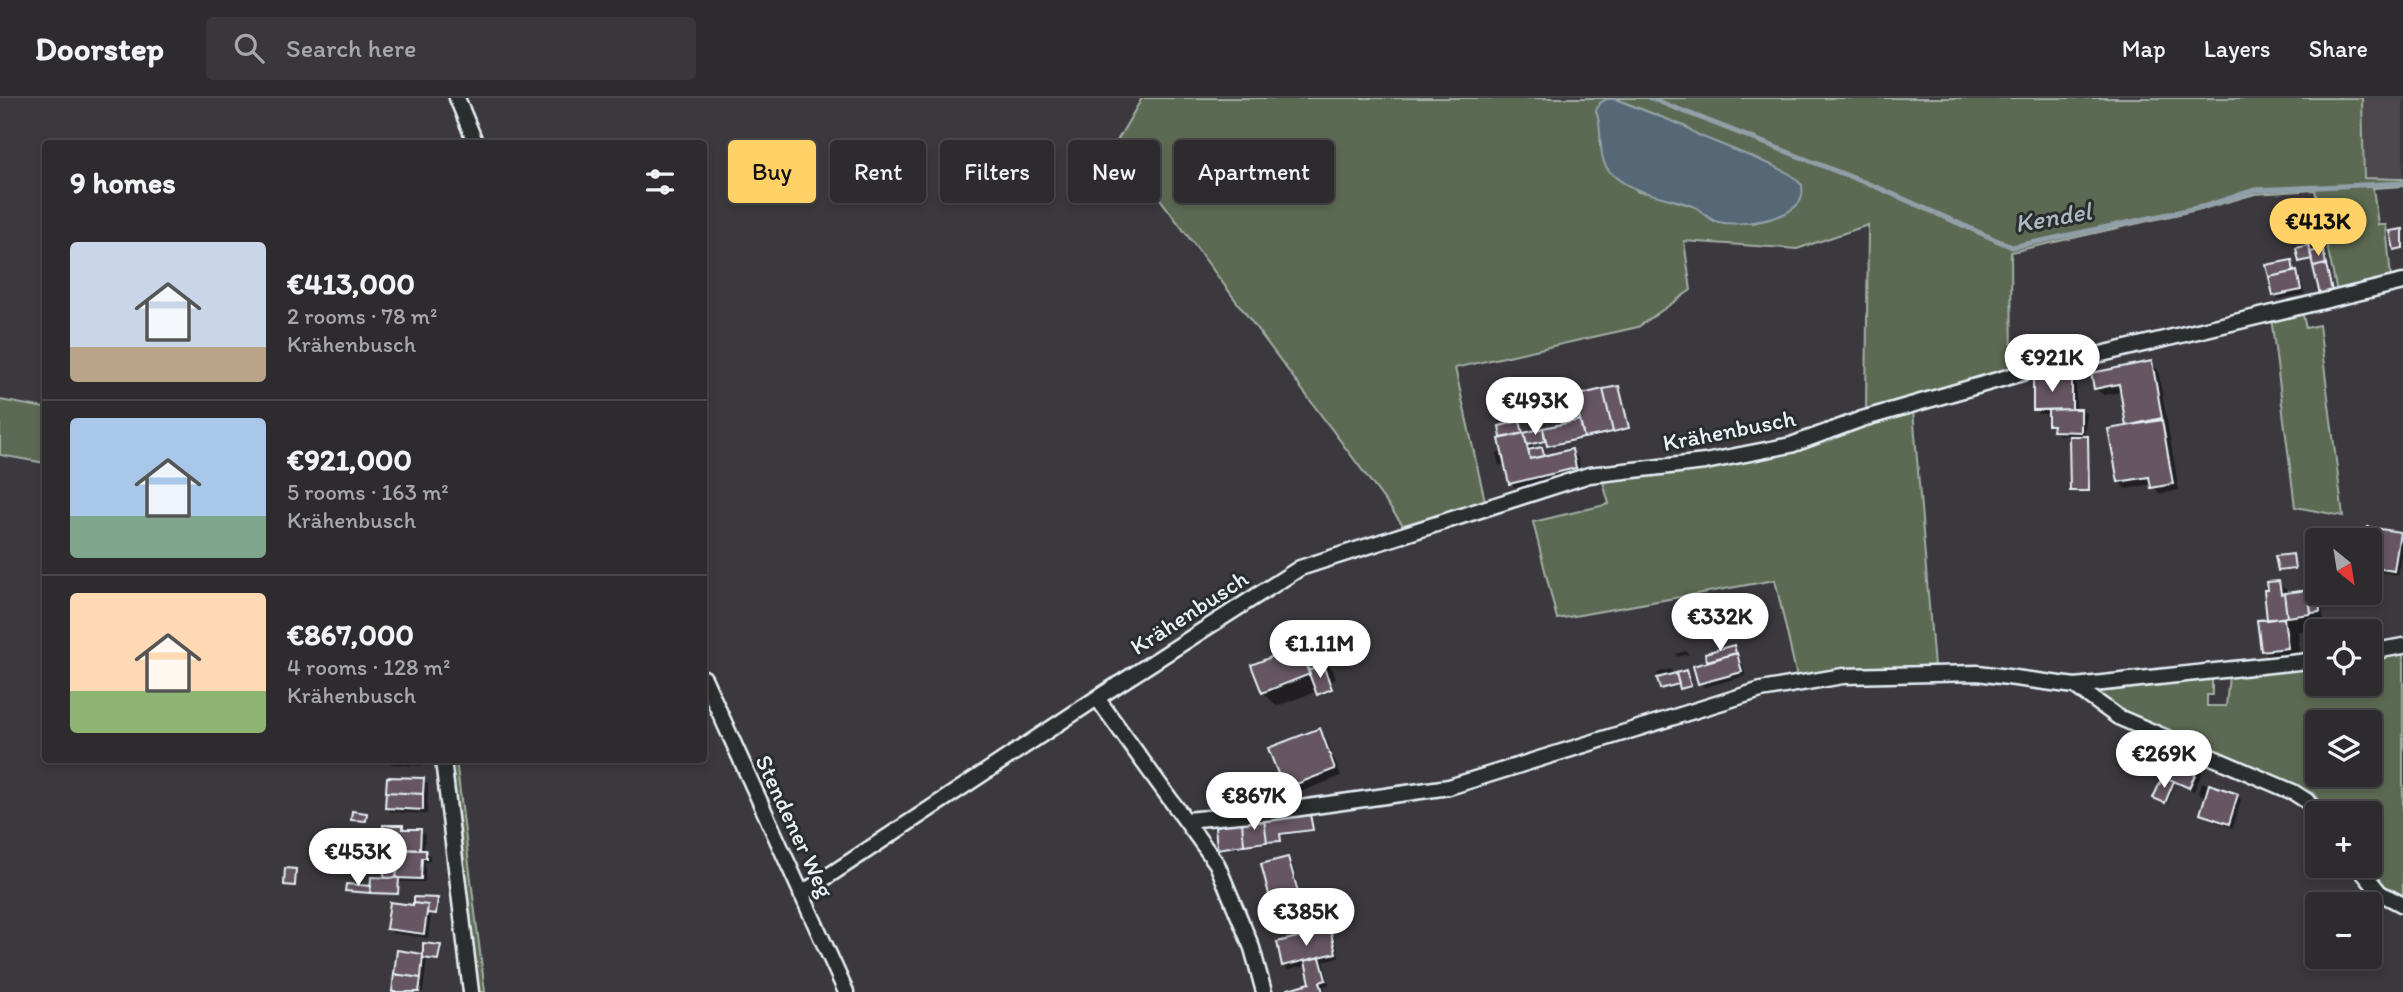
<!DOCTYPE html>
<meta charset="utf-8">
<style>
body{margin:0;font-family:Itim,sans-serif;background:#39373a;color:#f1f3f6;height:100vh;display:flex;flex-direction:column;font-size:26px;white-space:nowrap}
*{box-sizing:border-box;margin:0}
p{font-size:23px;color:#a7a7aa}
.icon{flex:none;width:38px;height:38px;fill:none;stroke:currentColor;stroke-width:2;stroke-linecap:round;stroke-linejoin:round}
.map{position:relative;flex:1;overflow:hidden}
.panel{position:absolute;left:42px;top:42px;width:665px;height:623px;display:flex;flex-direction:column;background:#2d2b2e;border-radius:7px;box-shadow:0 4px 10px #0003,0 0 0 2px #48474a}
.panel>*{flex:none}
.banner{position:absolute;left:728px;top:42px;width:665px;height:63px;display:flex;gap:14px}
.needle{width:46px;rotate:150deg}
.tools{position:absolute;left:2305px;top:430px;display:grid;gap:14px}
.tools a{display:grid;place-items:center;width:77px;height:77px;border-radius:7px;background:#2d2b2e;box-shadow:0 4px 10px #0003,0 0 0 2px #48474a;font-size:35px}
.price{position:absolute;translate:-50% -60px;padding:0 16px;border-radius:24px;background:#fff;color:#222;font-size:23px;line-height:46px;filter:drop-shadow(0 2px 4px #0008)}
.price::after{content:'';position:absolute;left:50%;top:42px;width:21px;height:16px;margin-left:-10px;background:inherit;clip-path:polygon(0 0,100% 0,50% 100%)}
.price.on{background:#ffd166;color:#111}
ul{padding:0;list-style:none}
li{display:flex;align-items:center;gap:21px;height:175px;padding:0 28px}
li+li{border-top:2px solid #48474a}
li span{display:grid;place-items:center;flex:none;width:196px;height:140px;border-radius:7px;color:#555}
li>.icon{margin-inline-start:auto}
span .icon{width:84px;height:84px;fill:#fffc;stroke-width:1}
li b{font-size:30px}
h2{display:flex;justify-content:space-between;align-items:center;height:84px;padding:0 28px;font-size:30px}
.tag{padding:0 24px;border-radius:7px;background:#2d2b2e;box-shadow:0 4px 10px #0003,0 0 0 2px #48474a;font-size:24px;line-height:63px}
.tag.on{background:#ffd166;color:#111}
header{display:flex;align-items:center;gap:42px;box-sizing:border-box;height:98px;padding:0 35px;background:#2d2b2e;border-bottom:2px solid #48474a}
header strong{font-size:33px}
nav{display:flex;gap:38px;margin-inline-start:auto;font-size:24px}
.search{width:490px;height:63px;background:#39373a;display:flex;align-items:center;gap:18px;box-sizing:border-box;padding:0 24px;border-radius:7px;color:#a7a7aa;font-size:26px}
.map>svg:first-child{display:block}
.built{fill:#4b464c}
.green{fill:#5c6b53;stroke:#a2aea6;stroke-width:2;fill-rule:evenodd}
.water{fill:#576874;stroke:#919fa9;stroke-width:2}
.shadow{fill:#0007}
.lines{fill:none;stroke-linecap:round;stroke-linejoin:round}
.stream{stroke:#919fa9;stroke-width:5}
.building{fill:#655662;stroke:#e8f1f8;stroke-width:2}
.minor-casing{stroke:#e8f1f8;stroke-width:19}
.minor{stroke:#2a2d2e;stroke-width:14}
.labels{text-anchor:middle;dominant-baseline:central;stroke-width:6;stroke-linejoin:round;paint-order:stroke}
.street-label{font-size:24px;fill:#e8f1f8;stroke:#2a2d2e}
.water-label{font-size:26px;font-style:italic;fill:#aebac3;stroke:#2a2d2e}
</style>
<header>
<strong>Doorstep</strong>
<div class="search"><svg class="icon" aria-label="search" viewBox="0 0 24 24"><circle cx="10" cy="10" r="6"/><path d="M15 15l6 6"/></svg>Search here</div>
<nav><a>Map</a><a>Layers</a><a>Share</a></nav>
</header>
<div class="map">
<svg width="2403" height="894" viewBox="0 0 2403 894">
<rect width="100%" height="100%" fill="#3c393e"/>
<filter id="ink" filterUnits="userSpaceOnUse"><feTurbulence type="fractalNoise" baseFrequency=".0143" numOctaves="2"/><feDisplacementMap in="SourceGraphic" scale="14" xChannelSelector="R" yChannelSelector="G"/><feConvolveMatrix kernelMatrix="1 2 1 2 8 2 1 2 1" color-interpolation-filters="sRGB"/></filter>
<g filter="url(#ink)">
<path class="built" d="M2362 0H2403V81L2364 80Z"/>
<path class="green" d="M1142 0H2362L2364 80 2403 81V88L2373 90 2378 127H2386L2391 180 2337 194 2315 92 2255 96 2206 110 2011 154 2012 271 1866 314 1868 127 1797 151 1684 143 1691 192 1638 229 1455 270 1485 403 1403 427 1117 43ZM1607 1H1616L1684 28 1799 104 1788 113 1770 121 1752 125 1714 123 1696 109 1650 95 1638 94 1600 48 1601 25Z
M2302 213 2306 230 2319 227 2343 418 2295 409 2271 219Z
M0 302 45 310V365L0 357Z
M1913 312 1934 569 1834 573 1797 579 1775 482 1557 521 1533 424 1609 406 1602 380 1709 368 1793 354 1866 325Z
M2403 555V800L2382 788 2368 768H2370V716H2329L2315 696 2121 613 2092 595 2212 580V597H2207V608H2226L2229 578 2317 568V586H2370V560ZM2317 625H2370V677H2317Z
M451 662H456L485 894H477L457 737Z"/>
<path class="water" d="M1607 1H1615L1684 28 1698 37 1774 68 1790 76 1802 87C1802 91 1803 94 1802 98 1797 122 1734 130 1715 123 1707 120 1701 111 1693 108 1664 97 1632 97 1610 74 1596 60 1604 31 1596 13L1599 5Z"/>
<path class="shadow" d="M2321 145 2325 150 2333 194 2323 196 2314 162 2303 165 2298 151Z
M2291 164 2301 180 2304 196 2279 201 2274 197Z
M2151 265 2158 272 2179 392 2160 396 2152 386 2126 391 2119 384 2128 329 2122 294 2103 297 2095 290Z
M2072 282 2076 286V313L2087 315 2084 340 2089 341 2090 394 2072 392 2071 337H2059L2050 326V316H2039L2035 311Z
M1619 290 1630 332 1550 349 1547 344 1532 347 1533 353 1541 351 1545 359 1571 353 1578 360 1582 376 1580 377 1575 359H1572L1577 378 1518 392 1511 385 1507 367H1499L1496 355 1504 354 1501 329 1520 325 1523 337 1582 323Z
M2399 436 2403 440V445L2398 477 2370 472V443Z
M2292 458 2296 472 2281 474 2279 473Z
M2278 484 2290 496 2308 494 2320 496 2325 530 2298 533 2301 564 2277 567 2262 552Z
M1733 549 1741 562 1746 578 1704 589 1700 585 1711 564 1707 556Z
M1298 550 1310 561 1319 558 1333 572 1336 581 1330 584 1333 593 1320 598 1317 593 1277 608 1263 594Z
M1686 553 1689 556 1677 559 1676 556Z
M1670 571 1674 578 1686 574 1691 590 1684 592 1681 587 1663 592 1657 575Z
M1319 632 1326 640 1341 678 1293 697 1285 690Z
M388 662H428V668L392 666Z
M2200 666 2204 670 2194 693 2175 685 2171 680Z
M2163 681 2175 686 2167 706 2157 701Z
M423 682 428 686 427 716 391 714 387 710Z
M2202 684 2237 697 2241 702 2233 730 2206 720 2202 716 2206 699 2199 695Z
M1310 717 1313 733 1281 738 1282 744 1221 752 1219 750Z
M403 729 406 732 420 733 425 737 424 753 430 758V763L425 764V784H400L399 797 349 794 347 792 372 790 389 782Z
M1288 761 1292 766 1302 801 1278 808 1273 803Z
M416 801 439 804 437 816H431L428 840 392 835 388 830 414 809Z
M1329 833 1334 837 1339 859 1324 863 1329 886 1324 888 1325 894H1290V892L1313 886 1308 867 1288 872 1284 868 1279 846Z
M440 849 442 850 440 863 427 861 423 894H393L398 854 425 857Z"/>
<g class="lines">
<path class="stream" d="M1650 0 1879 90 2012 149 2206 108 2255 92 2403 85"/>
</g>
<path class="building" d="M2403 131V150L2394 152 2390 133Z
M2309 147 2312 161 2299 164 2296 150Z
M2323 151 2326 166 2313 169 2310 154Z
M2292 162 2294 174 2269 179 2266 167Z
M2326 166 2332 193 2320 196 2313 169Z
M2297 173 2301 192 2273 198 2269 179Z
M2152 263 2162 320 2126 328 2119 286 2094 291 2091 275Z
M2033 280H2072V311L2033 312Z
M1619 288 1629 330 1613 334 1603 291Z
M1603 291 1613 334 1584 340 1574 298Z
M2072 311H2081V334L2052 333 2053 327H2048V312Z
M1580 322 1584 340 1547 348 1543 330Z
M2162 322 2173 386 2151 390 2149 379 2118 384 2108 331Z
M1520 323 1523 335 1501 340 1499 328Z
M1543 330 1545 343 1527 347 1524 335Z
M1524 335 1530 361 1572 351 1576 370 1509 386 1499 341Z
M2069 338H2088L2089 393H2070Z
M1542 349 1544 358 1530 361 1528 352Z
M2368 429 2400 434 2394 473 2370 469V443H2366Z
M2293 456 2295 471 2278 473 2275 458Z
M2279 483 2281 496 2284 495 2287 519 2267 522 2264 492H2268L2267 484Z
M2308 492 2311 516 2287 519 2284 495Z
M2317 492V495H2319L2320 514 2311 515 2309 493Z
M2284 520 2288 550 2261 553 2257 522Z
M1734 547 1736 555 1707 563 1705 555Z
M1299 548 1310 576 1262 595 1251 567Z
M1737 555 1742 574 1698 586 1693 568Z
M1319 556 1323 567 1308 573 1304 562Z
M1323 567 1332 591 1317 597 1308 573Z
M1686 572 1691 588 1680 591 1676 575Z
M1676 575 1679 586 1660 591 1657 580Z
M1320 630 1335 671 1284 691 1268 650Z
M2179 655 2201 664 2189 690 2169 681Z
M2163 678 2174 683 2165 705 2153 700Z
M387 679 424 680 423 696 386 694Z
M2209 686 2238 696 2229 726 2200 716Z
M386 694 423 696V712L385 710Z
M352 713 367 715 366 723 351 722Z
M1310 716 1313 732 1280 736 1281 743 1267 744 1264 721Z
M1264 721 1267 744 1244 747 1242 724Z
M1242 724 1244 747 1217 751 1215 728Z
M383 727H403V731H421L420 752 382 751Z
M385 751H400L396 780H384Z
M400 751 426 752V760H422L421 781 396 780Z
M1288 759 1299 797 1271 804 1261 766Z
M285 770 296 771 295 788 284 787Z
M371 779 399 780 398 796 370 795Z
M346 786 371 788 370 795 345 793Z
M414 799 438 800 436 816 427 815 428 807 414 805Z
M390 804 413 807V805L428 807 424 836 386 831Z
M1330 831 1336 855 1282 868 1277 844Z
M423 845 441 847 438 862 423 860Z
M397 852 423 856 421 880 394 876Z
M1320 859 1326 882 1320 884 1323 894H1288V891L1310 885 1305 863Z
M394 876 421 880 419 894H392Z"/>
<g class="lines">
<g class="minor-casing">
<path id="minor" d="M457 0 476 46
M2370 554 2403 548
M704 580 846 894
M2075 588 2317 562
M1097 600 1217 766 1252 850 1264 894
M443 662 471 894
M1186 722 1272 714 1449 689 1761 592 1843 578 1978 575 2075 588 2118 619 2293 694 2307 703 2317 716
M2358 768 2380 795 2403 807
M801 796 1097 600 1300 470 1589 377 1705 364 1791 347 1862 321 2022 275 2403 184"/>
</g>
<use href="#minor" class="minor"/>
</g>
</g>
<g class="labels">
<g class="street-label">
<text transform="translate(1729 332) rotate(-11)">Krähenbusch</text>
<text transform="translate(1189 514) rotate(-33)">Krähenbusch</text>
<text transform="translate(795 728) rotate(65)">Stendener Weg</text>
</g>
<g class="water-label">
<text transform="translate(2053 119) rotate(-10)">Kendel</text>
</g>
</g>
</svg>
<div class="tools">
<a><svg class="needle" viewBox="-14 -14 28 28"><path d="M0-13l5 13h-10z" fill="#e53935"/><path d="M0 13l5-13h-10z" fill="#a7a7aa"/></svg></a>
<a><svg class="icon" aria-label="locate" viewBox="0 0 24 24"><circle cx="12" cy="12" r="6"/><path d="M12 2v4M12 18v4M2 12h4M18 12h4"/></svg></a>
<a><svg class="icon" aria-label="layers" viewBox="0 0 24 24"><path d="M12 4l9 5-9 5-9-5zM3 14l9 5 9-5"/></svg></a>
<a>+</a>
<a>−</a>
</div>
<b class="price on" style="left:2318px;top:160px">€413K</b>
<b class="price" style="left:2052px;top:296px">€921K</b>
<b class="price" style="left:1535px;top:339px">€493K</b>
<b class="price" style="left:1720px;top:555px">€332K</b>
<b class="price" style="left:1320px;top:582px">€1.11M</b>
<b class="price" style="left:2164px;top:692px">€269K</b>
<b class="price" style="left:1254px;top:734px">€867K</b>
<b class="price" style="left:358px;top:790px">€453K</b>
<b class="price" style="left:1306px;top:850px">€385K</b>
<div class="banner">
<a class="tag on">Buy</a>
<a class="tag">Rent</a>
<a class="tag">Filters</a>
<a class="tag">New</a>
<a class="tag">Apartment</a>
</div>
<section class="panel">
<h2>9 homes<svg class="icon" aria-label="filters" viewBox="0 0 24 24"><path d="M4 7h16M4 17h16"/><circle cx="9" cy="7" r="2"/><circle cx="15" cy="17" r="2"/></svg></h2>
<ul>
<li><span style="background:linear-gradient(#c9d6e8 75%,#b9a48a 0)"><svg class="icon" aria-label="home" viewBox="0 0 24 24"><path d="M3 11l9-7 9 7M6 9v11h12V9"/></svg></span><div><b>€413,000</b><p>2 rooms · 78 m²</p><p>Krähenbusch</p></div></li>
<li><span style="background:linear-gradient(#a9c7e8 70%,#7fa58c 0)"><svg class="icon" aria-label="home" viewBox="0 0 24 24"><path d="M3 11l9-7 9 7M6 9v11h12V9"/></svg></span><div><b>€921,000</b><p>5 rooms · 163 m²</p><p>Krähenbusch</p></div></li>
<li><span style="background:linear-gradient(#ffd9b3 70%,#8fb573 0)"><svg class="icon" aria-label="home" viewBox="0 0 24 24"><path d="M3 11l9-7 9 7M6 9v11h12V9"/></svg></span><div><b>€867,000</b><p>4 rooms · 128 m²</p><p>Krähenbusch</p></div></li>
</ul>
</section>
</div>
